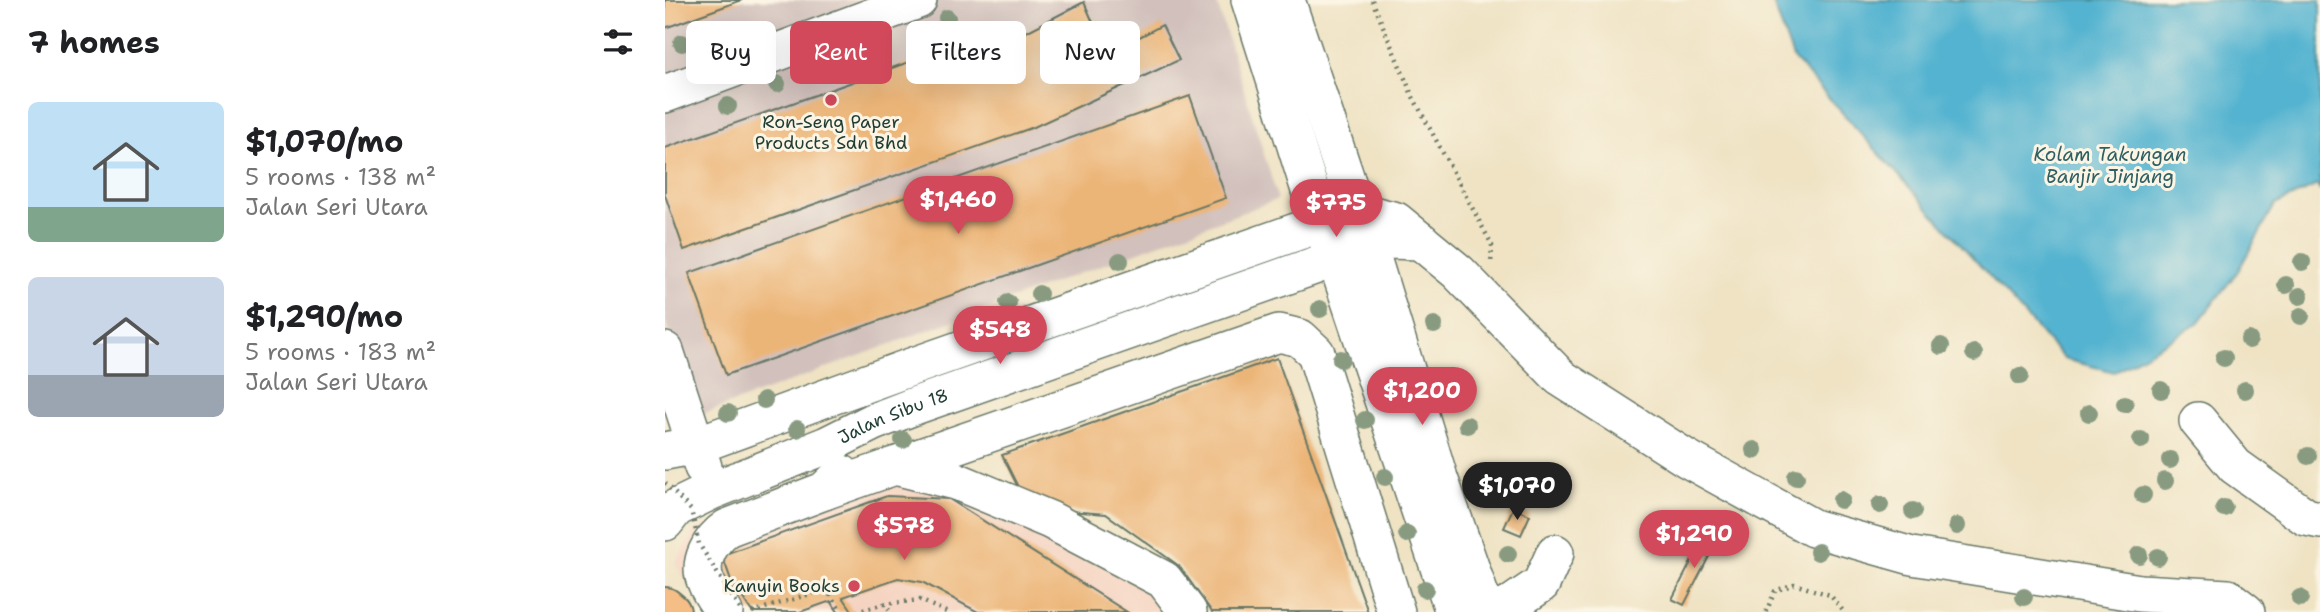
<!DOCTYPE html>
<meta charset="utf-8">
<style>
body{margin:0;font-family:"Shantell Sans",sans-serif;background:#f2f2f2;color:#202124;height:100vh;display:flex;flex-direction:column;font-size:26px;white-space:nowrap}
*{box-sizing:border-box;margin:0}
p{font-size:23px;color:#757577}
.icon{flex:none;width:38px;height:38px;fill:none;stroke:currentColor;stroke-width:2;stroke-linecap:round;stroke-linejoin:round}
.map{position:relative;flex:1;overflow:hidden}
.panel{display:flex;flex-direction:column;background:#fff;width:665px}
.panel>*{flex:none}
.banner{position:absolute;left:21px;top:21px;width:665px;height:63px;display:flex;gap:14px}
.price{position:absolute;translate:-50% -60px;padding:0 16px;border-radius:24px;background:#d1495b;color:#fff;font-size:23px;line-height:46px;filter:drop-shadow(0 2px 4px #0008)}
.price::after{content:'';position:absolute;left:50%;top:42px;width:21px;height:16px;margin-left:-10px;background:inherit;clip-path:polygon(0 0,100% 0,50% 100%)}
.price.current{background:#222;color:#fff}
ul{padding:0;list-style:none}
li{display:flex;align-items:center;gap:21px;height:175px;padding:0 28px}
li span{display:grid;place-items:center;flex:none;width:196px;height:140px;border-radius:10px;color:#555}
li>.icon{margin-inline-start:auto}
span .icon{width:84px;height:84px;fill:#fffc;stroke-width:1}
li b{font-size:30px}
h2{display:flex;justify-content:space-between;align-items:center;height:84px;padding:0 28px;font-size:30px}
.pill{padding:0 24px;border-radius:10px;background:#fff;box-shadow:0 7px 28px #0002;font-size:24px;line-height:63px}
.pill.current{background:#d1495b;color:#fff}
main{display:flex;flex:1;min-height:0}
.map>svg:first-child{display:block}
.built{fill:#f5d3c1}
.industrial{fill:#d1c0bc}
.water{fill:#52b3d0;stroke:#387882;stroke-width:2}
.building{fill:#ecb578}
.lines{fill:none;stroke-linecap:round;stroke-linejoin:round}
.minor-casing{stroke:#687766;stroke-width:40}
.highway-casing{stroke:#687766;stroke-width:42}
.path{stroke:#687766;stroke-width:4.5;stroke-dasharray:2 5;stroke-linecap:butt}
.minor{stroke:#fff;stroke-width:37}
.highway{stroke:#f6be87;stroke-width:38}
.path-bridge{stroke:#687766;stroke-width:4.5;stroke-dasharray:2 5;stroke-linecap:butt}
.tree{fill:#889b81}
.poi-dot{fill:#d1495b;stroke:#fcf5e5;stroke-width:2.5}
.labels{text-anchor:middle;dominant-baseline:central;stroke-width:6;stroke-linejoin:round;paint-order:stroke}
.poi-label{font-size:18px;fill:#1f3d34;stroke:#fcf5e5}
.street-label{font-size:18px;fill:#1f3d34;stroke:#fcf5e5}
.water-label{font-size:19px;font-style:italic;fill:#2e6063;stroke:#fcf5e5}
</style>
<main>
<section class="panel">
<h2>7 homes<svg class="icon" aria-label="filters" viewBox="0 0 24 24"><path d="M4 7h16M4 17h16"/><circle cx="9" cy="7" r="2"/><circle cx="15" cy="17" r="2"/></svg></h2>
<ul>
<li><span style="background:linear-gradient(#bfe0f5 75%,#7fa58c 0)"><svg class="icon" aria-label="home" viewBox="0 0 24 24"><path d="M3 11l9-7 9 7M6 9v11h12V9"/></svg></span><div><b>$1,070/mo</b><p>5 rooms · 138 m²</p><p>Jalan Seri Utara</p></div></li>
<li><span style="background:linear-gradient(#c9d6e8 70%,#9aa5b1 0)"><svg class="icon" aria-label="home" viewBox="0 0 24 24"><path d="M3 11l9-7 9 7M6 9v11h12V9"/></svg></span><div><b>$1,290/mo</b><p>5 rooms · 183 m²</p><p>Jalan Seri Utara</p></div></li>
</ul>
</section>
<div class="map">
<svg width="1655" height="612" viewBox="0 0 1655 612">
<rect width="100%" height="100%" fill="#fcf5e5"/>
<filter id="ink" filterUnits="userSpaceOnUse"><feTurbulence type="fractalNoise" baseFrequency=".0143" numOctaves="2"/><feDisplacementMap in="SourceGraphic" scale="14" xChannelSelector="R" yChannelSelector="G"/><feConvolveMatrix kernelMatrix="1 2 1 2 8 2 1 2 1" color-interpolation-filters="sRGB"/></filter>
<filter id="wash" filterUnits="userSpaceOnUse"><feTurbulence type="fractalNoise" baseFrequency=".00686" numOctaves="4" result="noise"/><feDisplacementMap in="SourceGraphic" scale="28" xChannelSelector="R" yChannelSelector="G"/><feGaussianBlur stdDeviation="1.57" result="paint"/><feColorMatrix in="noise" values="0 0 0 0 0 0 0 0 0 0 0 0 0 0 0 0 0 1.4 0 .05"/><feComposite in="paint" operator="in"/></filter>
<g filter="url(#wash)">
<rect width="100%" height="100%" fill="#efe3c4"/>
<path class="built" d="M227 456 532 612H43L10 564 30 529Z"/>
<path class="industrial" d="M0 0H551L613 199 33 416 0 320Z"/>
<path class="water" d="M1107 0H1655V191L1652 185 1610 205 1573 271 1532 324 1449 372 1399 359 1128 58Z"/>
<g id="blocks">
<path class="building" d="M0 0H77L0 28Z
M419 2 442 54 497 25 514 60 369 127 19 250 0 195V148L292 45 299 64Z
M525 96 561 198 61 375 24 273Z
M612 358 703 612H547L514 566 441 514 380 509 358 497 337 455Z
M222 496 284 499 462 612H313L257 582 233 578 178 597 188 612H173L166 601 135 612H87L66 580 57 555Z
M848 508 865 515 856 535 839 528Z
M1040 535 1052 541 1019 605 1007 599Z"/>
</g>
</g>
<g filter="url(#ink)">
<use href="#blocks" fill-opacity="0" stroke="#687766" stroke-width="2"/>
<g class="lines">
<g class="minor-casing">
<g id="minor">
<path d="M585 0 655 222 671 259 789 612"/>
<path d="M621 0 704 248 774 478 821 612"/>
<path d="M0 94 253 0"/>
<path d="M0 351 38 467"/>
<path d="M1533 421 1570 466 1641 517 1655 520"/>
<path d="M0 451 32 445 246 367 691 211 731 221 793 272 896 378 1021 458 1148 528 1247 556 1475 593 1563 598 1581 612"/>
<path d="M230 466 614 333 635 338 651 353 731 612"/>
<path d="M159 491 230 466 291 481 385 520 499 580 523 612"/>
<path id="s1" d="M0 522 11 508 46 491 162 445 208 422 252 405 723 240 756 241"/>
<path d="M59 612C53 603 45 593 41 582 32 562 46 539 62 528L159 491 177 474"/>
<path d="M835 612 876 584 890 553"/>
</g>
</g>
<g class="highway-casing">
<path id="highway" d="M0 607 6 612"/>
</g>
<path class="path" d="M707 0 747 95 827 245 826 264
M219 604 255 600 281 612
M87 612 161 589 177 612
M191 612 219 604 226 612
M1101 612 1110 591 1129 584 1165 595 1179 612"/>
<use href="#minor" class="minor"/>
<use href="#highway" class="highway"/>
<path class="path-bridge" d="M0 483 26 510 34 544 77 612"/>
</g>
<g class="tree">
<circle cx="282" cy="18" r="9"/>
<circle cx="211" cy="38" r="9"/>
<circle cx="17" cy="43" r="9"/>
<circle cx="174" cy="55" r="9"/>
<circle cx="112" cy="84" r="9"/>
<circle cx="63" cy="106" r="9"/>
<circle cx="455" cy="261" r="9"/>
<circle cx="1637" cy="262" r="9"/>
<circle cx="1621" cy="285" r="9"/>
<circle cx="374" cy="294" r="9"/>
<circle cx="1635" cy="296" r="9"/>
<circle cx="343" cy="303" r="9"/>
<circle cx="655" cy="309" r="9"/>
<circle cx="1636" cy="316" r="9"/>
<circle cx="769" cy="325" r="9"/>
<circle cx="1584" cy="340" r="9"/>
<circle cx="1276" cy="346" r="9"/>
<circle cx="1309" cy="353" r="9"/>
<circle cx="1559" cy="358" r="9"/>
<circle cx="676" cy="359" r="9"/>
<circle cx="1355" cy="376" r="9"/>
<circle cx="790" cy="386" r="9"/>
<circle cx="1496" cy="390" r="9"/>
<circle cx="1580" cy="390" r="9"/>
<circle cx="99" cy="400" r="9"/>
<circle cx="1460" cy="404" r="9"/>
<circle cx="63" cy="413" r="9"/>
<circle cx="1424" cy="413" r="9"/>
<circle cx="700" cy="420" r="9"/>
<circle cx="802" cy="425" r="9"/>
<circle cx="132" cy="429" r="9"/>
<circle cx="238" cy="440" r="9"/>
<circle cx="1476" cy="440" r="9"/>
<circle cx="1089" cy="450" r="9"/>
<circle cx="1643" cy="456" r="9"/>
<circle cx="1505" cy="460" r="9"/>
<circle cx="720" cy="477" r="9"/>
<circle cx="1131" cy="477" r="9"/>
<circle cx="1500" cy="481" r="9"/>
<circle cx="821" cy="487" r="9"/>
<circle cx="1478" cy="495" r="9"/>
<circle cx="1176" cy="500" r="9"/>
<circle cx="1215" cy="505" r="9"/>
<circle cx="1559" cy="508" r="9"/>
<circle cx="1248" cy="511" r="9"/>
<circle cx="1292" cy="526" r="9"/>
<circle cx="742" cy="534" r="9"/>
<circle cx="1153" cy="552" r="9"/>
<circle cx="843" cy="554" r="9"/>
<circle cx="1474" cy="555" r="9"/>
<circle cx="1493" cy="557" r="9"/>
<circle cx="760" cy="589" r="9"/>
<circle cx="1359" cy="597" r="9"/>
<circle cx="1635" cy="598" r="9"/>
</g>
</g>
<g class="poi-dot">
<circle cx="166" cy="100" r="7"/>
<circle cx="189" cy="586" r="7"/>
</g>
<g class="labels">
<g class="poi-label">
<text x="166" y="122">Ron-Seng Paper<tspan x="166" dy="21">Products Sdn Bhd</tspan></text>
<text x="175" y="586" text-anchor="end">Kanyin Books</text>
</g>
<g class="street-label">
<text stroke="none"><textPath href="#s1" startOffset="254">Jalan Sibu 18</textPath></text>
</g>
<g class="water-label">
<text x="1445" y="154">Kolam Takungan<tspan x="1445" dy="22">Banjir Jinjang</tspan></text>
</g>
</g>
</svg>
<b class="price" style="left:293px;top:236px">$1,460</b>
<b class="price" style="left:671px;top:239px">$775</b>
<b class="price" style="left:335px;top:366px">$548</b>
<b class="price" style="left:757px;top:427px">$1,200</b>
<b class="price current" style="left:852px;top:522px">$1,070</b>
<b class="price" style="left:239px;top:562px">$578</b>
<b class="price" style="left:1029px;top:570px">$1,290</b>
<div class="banner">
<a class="pill">Buy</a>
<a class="pill current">Rent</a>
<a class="pill">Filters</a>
<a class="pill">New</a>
</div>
</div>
</main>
